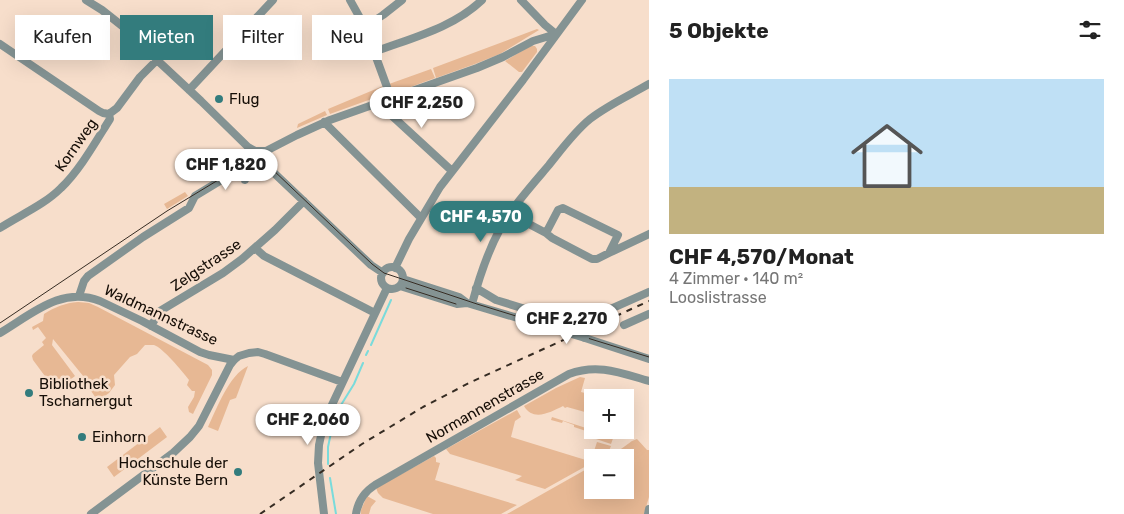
<!DOCTYPE html>
<html lang="de">
<meta charset="utf-8">
<style>
body{margin:0;font-family:Rubik,sans-serif;background:#f6f6f6;color:#222;height:100vh;display:flex;flex-direction:column;font-size:19px;white-space:nowrap}
*{box-sizing:border-box;margin:0}
p{font-size:16px;color:#767676}
.icon{flex:none;width:28px;height:28px;fill:none;stroke:currentColor;stroke-width:2;stroke-linecap:round;stroke-linejoin:round}
.map{position:relative;flex:1;overflow:hidden}
.details{display:flex;flex-direction:column;background:#fff;width:475px}
.details>*{flex:none}
.hud{position:absolute;left:15px;top:15px;width:475px;height:45px;display:flex;gap:10px}
.buttons{position:absolute;left:584px;top:389px;display:grid;gap:10px}
.buttons a{display:grid;place-items:center;width:50px;height:50px;border-radius:0px;background:#fff;box-shadow:0 5px 20px #0002;font-size:25px}
.price{position:absolute;translate:-50% -42px;padding:0 11px;border-radius:18px;background:#fff;color:#222;font-size:16px;line-height:32px;filter:drop-shadow(0 1px 2px #0008)}
.price::after{content:'';position:absolute;left:50%;top:30px;width:15px;height:11px;margin-left:-8px;background:inherit;clip-path:polygon(0 0,100% 0,50% 100%)}
.price.current{background:#337c7d;color:#fff}
ul{padding:0;list-style:none}
li{display:grid;align-content:center;gap:10px;height:265px;padding:0 20px}
li+li{border-top:1px solid #e0e0e0}
li span{display:grid;place-items:center;height:155px;border-radius:0px;color:#555}
li>.icon{margin-inline-start:auto}
span .icon{width:90px;height:90px;fill:#fffc;stroke-width:1}
li b{font-size:21px}
h2{display:flex;justify-content:space-between;align-items:center;height:60px;padding:0 20px;font-size:21px}
.pill{padding:0 18px;border-radius:0px;background:#fff;box-shadow:0 5px 20px #0002;font-size:18px;line-height:45px}
.pill.current{background:#337c7d;color:#fff}
main{display:flex;flex:1;min-height:0}
.map>svg:first-child{display:block}
.green{fill:#e7b894}
.lines{fill:none;stroke-linecap:round;stroke-linejoin:round}
.stream{stroke:#7adbdb;stroke-width:2}
.minor{stroke:#849393;stroke-width:8}
.tram{stroke:#362c23;stroke-width:1}
.rail{stroke:#362c23;stroke-width:2;stroke-dasharray:6 6;stroke-linecap:butt}
.minor-bridge{stroke:#849393;stroke-width:8}
.poi-dot{fill:#337c7d;stroke:#f7decb;stroke-width:2}
.labels{text-anchor:middle;dominant-baseline:central;stroke-width:5;stroke-linejoin:round;paint-order:stroke}
.poi-label{font-size:15px;fill:#160e07;stroke:#f7decb;text-anchor:start}
.street-label{font-size:15px;fill:#160e07;stroke:#f7decb}
</style>
<main>
<div class="map">
<svg width="649" height="514" viewBox="0 0 649 514">
<rect width="100%" height="100%" fill="#f7decb"/>
<path class="green" d="M537 29 539 30 500 54 475 64 436 78 433 68Z
M530 46H535L537 49V52L522 72H519L505 61Z
M431 69 435 78 397 92 392 91 389 84Z
M383 86 385 94 383 96 378 98 377 97 330 114 328 109Z
M325 111 327 115 297 128 298 124Z
M185 192 188 196 167 209 164 204Z
M78 302 89 303 98 307 208 365 212 370V375L193 414 189 412 188 407 194 397 195 391H192L187 385 189 380C183 372 162 347 154 345 151 345 148 345 145 345L137 354 130 357 114 375 115 385 109 393 98 401 91 391 88 382 53 339 52 345 75 376 56 391 33 360 32 356 33 354 44 345 42 342 46 338 38 327 33 330 32 327 43 321 44 314C55 307 65 303 78 302Z
M248 366 236 398 230 400 218 431 208 427C217 408 229 375 248 366Z
M580 377 585 378 581 392 585 393V396L592 398V414L567 407 565 408 563 406C551 412 533 422 524 406L556 388Z
M517 410 521 417 515 421 511 437 589 461 588 465 545 489 515 480 519 478 522 476 450 454 446 449Z
M552 417 586 428 591 424 592 425 593 430 589 432 574 427V425L563 421 562 423 551 420Z
M160 427 167 437 114 477 107 467Z
M599 430H616L611 444 593 438Z
M637 439 647 450H649V497L644 514H507L592 466V490H625V458L607 457 621 449 632 441Z
M597 442 611 446 608 453 601 457 592 458V461L591 460Z
M434 456 436 458V462L440 463 435 480 517 505 501 514H433L383 498 378 493 376 488Z
M367 496 376 501 371 507 369 514H361V510Z"/>
<g class="lines">
<path class="stream" d="M371 345 391 300
M366 355 368 351
M328 464V447L332 428 341 405 354 384 363 363
M330 478 336 514"/>
<path class="minor" d="M86 0 102 10 126 29 157 60 201 101 248 147 255 151H266L297 135 330 120 477 68 503 57 533 41 556 34
M350 0 365 27 391 98
M521 0 545 25 556 34
M365 27 383 15 402 0
M0 44 99 111 103 113 109 114
M374 52C411 38 453 28 482 0
M189 90 273 0
M378 103 452 171
M109 114 117 108 140 77 157 60
M324 122 421 218
M266 151 273 172 371 265 383 273
M245 180 251 162
M510 214 546 233 552 238 592 259H597L609 253 618 235 563 208 558 210 546 233
M0 228C20 215 44 205 61 188 80 170 96 141 110 119L109 114
M255 248 264 256 375 313
M609 253 649 234
M381 278a11 11 0 1 1 22 0a11 11 0 1 1-22 0Z
M395 268 409 239 440 187 523 80 582 0
M403 279 459 297 467 303 555 329
M400 286 457 304 467 303
M476 288 496 300 561 320 573 322 588 319 649 292
M79 296 84 281 88 276 143 237 189 208 195 196 251 162
M472 304C479 278 487 253 500 229 513 206 532 185 549 165 562 149 574 132 590 119 608 105 630 95 649 84
M624 325 649 314
M151 326 160 311 223 273 242 259 275 230 304 201
M0 333C32 314 61 286 100 301L142 321 200 352 209 355 234 360
M585 338 649 359
M91 514 173 453 190 437 199 426 230 365 234 360 239 356 249 353 258 352 265 354 342 382
M324 514 318 463 319 445 322 431 331 407 387 288
M356 514C358 501 364 492 375 485L569 374C598 363 621 373 649 381
M648 514 649 509"/>
<path class="tram" d="M406 288 456 304
M0 323 167 211 238 168C250 161 260 160 271 168L372 264 384 273 477 304 649 357"/>
<path class="rail" d="M260 514 362 444 423 407 471 382 649 301"/>
<path class="minor-bridge" d="M555 329 585 338"/>
</g>
<g class="poi-dot">
<circle cx="219" cy="99" r="5"/>
<circle cx="29" cy="393" r="5"/>
<circle cx="82" cy="437" r="5"/>
<circle cx="238" cy="472" r="5"/>
</g>
<g class="labels">
<g class="poi-label">
<text x="229" y="99">Flug</text>
<text x="39" y="384">Bibliothek<tspan x="39" dy="17">Tscharnergut</tspan></text>
<text x="92" y="437">Einhorn</text>
<text x="228" y="463" text-anchor="end">Hochschule der<tspan x="228" dy="17">Künste Bern</tspan></text>
</g>
<g class="street-label">
<text transform="translate(76 145) rotate(-55)">Kornweg</text>
<text transform="translate(206 265) rotate(-34)">Zelgstrasse</text>
<text transform="translate(161 315) rotate(25)">Waldmannstrasse</text>
<text transform="translate(485 406) rotate(-30)">Normannenstrasse</text>
</g>
</g>
</svg>
<div class="buttons">
<a>+</a>
<a>−</a>
</div>
<b class="price" style="left:422px;top:129px">CHF 2,250</b>
<b class="price" style="left:226px;top:191px">CHF 1,820</b>
<b class="price current" style="left:481px;top:243px">CHF 4,570</b>
<b class="price" style="left:567px;top:345px">CHF 2,270</b>
<b class="price" style="left:308px;top:446px">CHF 2,060</b>
<div class="hud">
<a class="pill">Kaufen</a>
<a class="pill current">Mieten</a>
<a class="pill">Filter</a>
<a class="pill">Neu</a>
</div>
</div>
<section class="details">
<h2>5 Objekte<svg class="icon" aria-label="filters" viewBox="0 0 24 24"><path d="M4 7h16M4 17h16"/><circle cx="9" cy="7" r="2"/><circle cx="15" cy="17" r="2"/></svg></h2>
<ul>
<li><span style="background:linear-gradient(#bfe0f5 70%,#c2b280 0)"><svg class="icon" aria-label="home" viewBox="0 0 24 24"><path d="M3 11l9-7 9 7M6 9v11h12V9"/></svg></span><div><b>CHF 4,570/Monat</b><p>4 Zimmer · 140 m²</p><p>Looslistrasse</p></div></li>
</ul>
</section>
</main>
